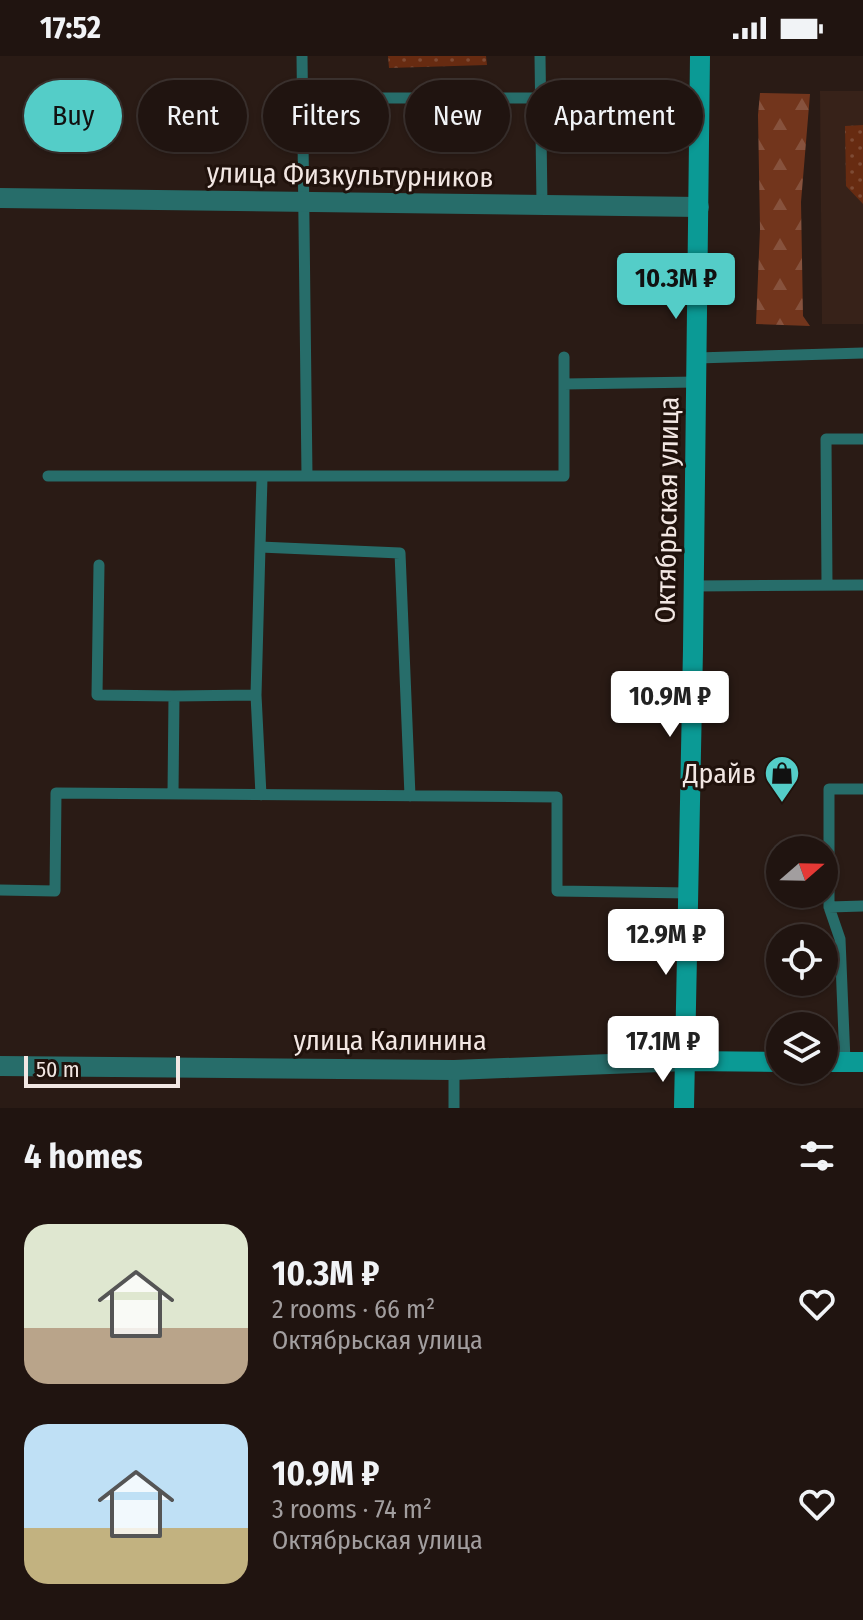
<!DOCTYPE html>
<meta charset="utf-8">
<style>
body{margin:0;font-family:"Fira Sans Condensed",sans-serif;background:#281d19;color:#f1f3f6;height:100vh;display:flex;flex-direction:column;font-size:30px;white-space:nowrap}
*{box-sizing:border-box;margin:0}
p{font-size:26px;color:#a29e9f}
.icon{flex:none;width:44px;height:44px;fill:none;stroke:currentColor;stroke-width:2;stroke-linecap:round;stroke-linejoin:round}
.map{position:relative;height:1052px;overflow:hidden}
.side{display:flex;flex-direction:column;background:#201410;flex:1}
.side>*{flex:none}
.hud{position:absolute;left:24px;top:24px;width:816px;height:72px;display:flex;gap:16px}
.needle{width:52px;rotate:70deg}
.tools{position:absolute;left:766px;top:780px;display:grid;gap:16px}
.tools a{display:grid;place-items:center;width:72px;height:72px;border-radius:50%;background:#201410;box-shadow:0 2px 6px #0004,0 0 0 2px #3d3330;font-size:40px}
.scale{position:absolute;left:24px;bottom:20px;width:156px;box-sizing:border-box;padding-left:8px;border:4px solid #f2e7e3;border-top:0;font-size:22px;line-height:28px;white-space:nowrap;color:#f2e7e3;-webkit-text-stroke:6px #20120c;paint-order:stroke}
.price{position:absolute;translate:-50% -68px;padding:0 18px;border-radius:8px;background:#fff;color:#222;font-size:26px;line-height:52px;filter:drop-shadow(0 2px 4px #0008)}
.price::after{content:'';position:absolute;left:50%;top:48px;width:24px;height:18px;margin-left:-12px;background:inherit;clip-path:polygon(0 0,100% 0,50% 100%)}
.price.on{background:#54cdc8;color:#111}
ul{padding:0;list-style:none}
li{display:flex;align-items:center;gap:24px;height:200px;padding:0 24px}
li span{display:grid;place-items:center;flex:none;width:224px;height:160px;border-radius:24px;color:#555}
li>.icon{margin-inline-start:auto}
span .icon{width:96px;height:96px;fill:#fffc;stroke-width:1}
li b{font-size:34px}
h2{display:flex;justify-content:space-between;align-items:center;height:96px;padding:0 24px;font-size:34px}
.tag{padding:0 28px;border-radius:36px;background:#201410;box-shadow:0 2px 6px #0004,0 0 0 2px #3d3330;font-size:28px;line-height:72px}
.tag.on{background:#54cdc8;color:#111}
.status{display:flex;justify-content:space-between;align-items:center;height:56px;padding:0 40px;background:#201410;direction:ltr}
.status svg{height:22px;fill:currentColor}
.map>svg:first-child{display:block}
.built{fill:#372219}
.forest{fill:url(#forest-firs)}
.park{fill:url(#park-dots)}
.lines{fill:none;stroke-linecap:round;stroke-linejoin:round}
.lane{stroke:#276d6a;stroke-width:11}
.street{stroke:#276d6a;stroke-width:20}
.secondary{stroke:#0b9a95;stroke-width:20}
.labels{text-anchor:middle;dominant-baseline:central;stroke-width:6;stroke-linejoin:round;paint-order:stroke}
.street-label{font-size:28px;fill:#f2e7e3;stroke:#20120c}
.poi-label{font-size:28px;fill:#f2e7e3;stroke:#20120c;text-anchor:end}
</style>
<div class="status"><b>17:52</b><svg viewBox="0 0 49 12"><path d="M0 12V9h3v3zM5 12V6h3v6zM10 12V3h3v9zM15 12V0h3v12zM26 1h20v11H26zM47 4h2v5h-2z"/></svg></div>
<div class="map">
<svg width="863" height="1052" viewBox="0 0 863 1052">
<defs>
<pattern id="forest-firs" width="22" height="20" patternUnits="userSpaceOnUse" patternTransform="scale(2)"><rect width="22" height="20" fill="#72351c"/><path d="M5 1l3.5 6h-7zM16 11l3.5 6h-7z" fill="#87523d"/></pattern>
<pattern id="park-dots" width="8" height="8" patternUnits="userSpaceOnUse" patternTransform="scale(2)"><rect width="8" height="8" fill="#672b11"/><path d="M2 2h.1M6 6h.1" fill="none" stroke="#7d4a34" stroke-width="1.8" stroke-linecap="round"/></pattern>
</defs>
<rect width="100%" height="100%" fill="#2a1b15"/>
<path class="built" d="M820 35H863V268H822Z"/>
<path class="forest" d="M760 37 810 38 801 146 803 260 810 270 756 268 760 173 758 59Z"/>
<path class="park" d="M388 0H486L487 9 389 12Z
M863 69V148L846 130 845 70Z"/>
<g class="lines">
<path class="lane" d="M302 0 307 420
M540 0 542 149
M343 42H541
M697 302 863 297
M564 328 697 326
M48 420H564V301
M262 422 260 491 400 497 410 740
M260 491 256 639 261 739
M99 509 97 639 174 640 173 738
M827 529 826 383H863
M694 530 863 529
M174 640 256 639
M0 834 55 835 56 737 557 741V835L689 837
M829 851 863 850
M845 1005 840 883 829 851V733H863
M454 1014V1052"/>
<path class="street" d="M0 142 699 151
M0 1010 454 1014 686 1005"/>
<path class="secondary" d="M686 1005 780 1006
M824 1006H863
M684 1052 693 593 700 0"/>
</g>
<defs>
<g id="shop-pin" transform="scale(1.8)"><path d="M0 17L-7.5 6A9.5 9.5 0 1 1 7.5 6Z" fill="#54cdc8" stroke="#20120c"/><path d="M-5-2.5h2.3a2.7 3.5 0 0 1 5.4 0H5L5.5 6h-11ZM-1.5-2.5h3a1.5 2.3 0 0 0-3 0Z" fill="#111"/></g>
</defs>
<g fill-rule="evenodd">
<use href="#shop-pin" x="782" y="717"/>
</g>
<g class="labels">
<g class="street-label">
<text transform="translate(350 119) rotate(1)">улица Физкультурников</text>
<text transform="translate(667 454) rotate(-89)">Октябрьская улица</text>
<text x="390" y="984">улица Калинина</text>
</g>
<g class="poi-label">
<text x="756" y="717">Драйв</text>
</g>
</g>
</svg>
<div class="tools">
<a><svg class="needle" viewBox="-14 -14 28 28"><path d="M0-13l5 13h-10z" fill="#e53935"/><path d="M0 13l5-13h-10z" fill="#a29e9f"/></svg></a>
<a><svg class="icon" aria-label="locate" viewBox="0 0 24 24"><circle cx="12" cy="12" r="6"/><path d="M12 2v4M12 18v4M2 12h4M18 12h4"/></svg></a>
<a><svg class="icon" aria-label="layers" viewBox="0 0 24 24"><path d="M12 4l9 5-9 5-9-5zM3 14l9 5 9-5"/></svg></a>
</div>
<div class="scale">50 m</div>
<b class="price on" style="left:676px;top:265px">10.3M ₽</b>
<b class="price" style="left:670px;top:683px">10.9M ₽</b>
<b class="price" style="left:666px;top:921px">12.9M ₽</b>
<b class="price" style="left:663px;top:1028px">17.1M ₽</b>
<div class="hud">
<a class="tag on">Buy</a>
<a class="tag">Rent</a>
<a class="tag">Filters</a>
<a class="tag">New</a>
<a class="tag">Apartment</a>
</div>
</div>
<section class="side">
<h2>4 homes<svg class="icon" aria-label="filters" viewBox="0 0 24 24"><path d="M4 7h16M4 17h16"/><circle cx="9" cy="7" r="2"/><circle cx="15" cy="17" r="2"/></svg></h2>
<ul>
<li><span style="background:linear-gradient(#dfe7d0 65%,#b9a48a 0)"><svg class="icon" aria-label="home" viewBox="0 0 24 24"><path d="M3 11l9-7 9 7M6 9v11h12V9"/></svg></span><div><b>10.3M ₽</b><p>2 rooms · 66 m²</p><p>Октябрьская улица</p></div><svg class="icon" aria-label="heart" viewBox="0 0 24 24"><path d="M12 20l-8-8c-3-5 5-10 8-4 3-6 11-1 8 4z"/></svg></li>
<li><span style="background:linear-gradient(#bfe0f5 65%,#c2b280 0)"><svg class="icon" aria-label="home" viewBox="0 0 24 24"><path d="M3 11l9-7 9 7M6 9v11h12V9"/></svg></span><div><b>10.9M ₽</b><p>3 rooms · 74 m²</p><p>Октябрьская улица</p></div><svg class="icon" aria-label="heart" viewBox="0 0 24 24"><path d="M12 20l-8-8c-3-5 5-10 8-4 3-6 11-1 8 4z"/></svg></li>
</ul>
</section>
